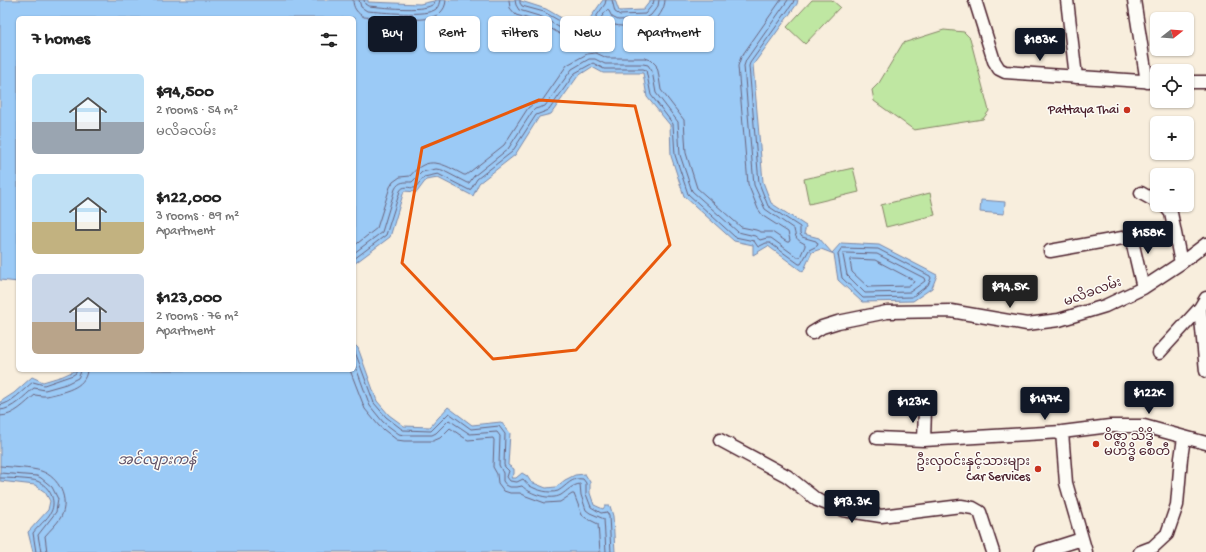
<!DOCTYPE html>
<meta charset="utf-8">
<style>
body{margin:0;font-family:"Gochi Hand","Noto Sans Myanmar",sans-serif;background:#f6f6f6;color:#222;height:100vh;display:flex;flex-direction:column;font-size:15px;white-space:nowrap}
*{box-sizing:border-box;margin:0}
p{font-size:13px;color:#767676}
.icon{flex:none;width:22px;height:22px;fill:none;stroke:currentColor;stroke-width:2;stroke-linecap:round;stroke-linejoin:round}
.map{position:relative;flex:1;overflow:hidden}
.sheet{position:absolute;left:16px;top:16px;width:340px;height:356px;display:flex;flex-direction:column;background:#fff;border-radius:6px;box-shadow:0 1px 3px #0004}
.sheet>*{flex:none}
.top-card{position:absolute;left:368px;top:16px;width:380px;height:36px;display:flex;gap:8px}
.needle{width:26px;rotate:73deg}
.controls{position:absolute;left:1150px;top:12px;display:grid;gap:8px}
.controls a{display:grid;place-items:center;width:44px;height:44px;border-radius:6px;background:#fff;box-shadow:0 1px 3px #0004;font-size:20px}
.price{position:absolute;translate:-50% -34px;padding:0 9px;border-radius:4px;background:#111827;color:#fff;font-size:13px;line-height:26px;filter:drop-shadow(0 1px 2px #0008)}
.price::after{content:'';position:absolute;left:50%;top:24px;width:12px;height:9px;margin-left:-6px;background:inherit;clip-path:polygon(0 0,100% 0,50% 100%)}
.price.on{background:#222;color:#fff}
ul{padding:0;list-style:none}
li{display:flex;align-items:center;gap:12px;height:100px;padding:0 16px}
li span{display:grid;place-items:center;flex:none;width:112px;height:80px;border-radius:6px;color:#555}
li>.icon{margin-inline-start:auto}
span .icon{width:48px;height:48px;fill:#fffc;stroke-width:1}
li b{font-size:17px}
h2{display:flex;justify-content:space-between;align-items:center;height:48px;padding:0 16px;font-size:17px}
.pill{padding:0 14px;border-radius:6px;background:#fff;box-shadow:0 1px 3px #0004;font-size:14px;line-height:36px}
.pill.on{background:#111827;color:#fff}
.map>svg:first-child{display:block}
.green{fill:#bfe7a2;stroke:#848366}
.water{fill:#9bcaf6;stroke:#7b86a5}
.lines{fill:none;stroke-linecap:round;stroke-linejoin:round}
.shore{stroke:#6a637c;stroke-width:1}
.minor-casing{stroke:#4a1f2b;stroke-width:15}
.minor{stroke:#fdfcf7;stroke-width:12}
.marked{fill:none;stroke:#e8590c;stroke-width:3;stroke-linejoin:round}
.poi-dot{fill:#c8321e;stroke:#fdfcf7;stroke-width:1.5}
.labels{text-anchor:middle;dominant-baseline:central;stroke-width:3;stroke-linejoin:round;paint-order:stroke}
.poi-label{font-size:13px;fill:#4a1f2b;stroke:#fdfcf7;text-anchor:end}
.street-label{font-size:13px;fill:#4a1f2b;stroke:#fdfcf7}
.water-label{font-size:14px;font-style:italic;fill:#625268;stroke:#fdfcf7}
</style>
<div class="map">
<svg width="1206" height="552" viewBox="0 0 1206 552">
<rect width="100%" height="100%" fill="#f8eedd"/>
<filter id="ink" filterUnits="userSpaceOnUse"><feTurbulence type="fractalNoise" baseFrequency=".025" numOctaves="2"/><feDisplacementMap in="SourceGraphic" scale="8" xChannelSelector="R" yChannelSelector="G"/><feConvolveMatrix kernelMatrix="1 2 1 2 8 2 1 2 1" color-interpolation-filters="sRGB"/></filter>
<g filter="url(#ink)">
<path class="green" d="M812 0H832L840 7 805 44 787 27Z
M944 30 964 32 970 38 989 111 983 119 914 130 874 101 872 90 879 83 903 43Z
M853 168 859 192 809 204 804 179Z
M930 193 935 215 886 227 881 205Z"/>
<path class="water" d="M0 0H368V2L420 4 438 0H518L546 9 572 24 588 21 603 0H615L619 11 643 10 651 0H798L797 4 753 65 763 182 771 203 806 226 804 234 819 238 832 253 841 243 879 245 937 275 932 288 913 301 862 302 838 280 834 254 821 249 812 252 803 272 768 246 753 255V245L734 241 684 196 671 156 670 125 647 97 643 73H603L592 67 578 76 551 114 539 117 515 155 479 183 473 196 438 178 426 180 417 192 404 191 390 237 354 264V18H18V282L0 280Z
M981 200 1005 202 1004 214 980 212Z
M354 344 358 348 377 401 389 415 404 426 430 427 448 407 472 425 501 422 510 433 508 465 514 469V474L511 478H516L522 473 527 476 531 482 546 488 556 487 565 480 575 475 585 474 590 482V493L594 505 603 509 605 506H610L613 516 615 552H33L28 532 48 510 50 501 45 492 35 485 0 481V402L14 393 32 377 43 382 63 376 76 370H354Z"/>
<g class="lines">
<path class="shore" d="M353 0C353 8 357 13 364 17 374 18 383 18 393 18 409 19 445 25 446 0
M359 0 361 7 367 11C381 12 427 17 436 9 439 6 439 3 440 0
M364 0 365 4 368 6C381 7 422 12 432 5 435 4 434 3 435 0
M509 0 510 8 516 15 540 22 565 37 569 39H575L594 35 599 31 607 21C610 23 612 25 615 25 622 27 644 27 650 24 658 20 665 8 665 0
M515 0 516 5 519 10 542 17 567 32 571 33 592 29 607 10 609 11 612 17 618 20 645 19 651 15 658 6 659 0
M520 0V3L522 6 544 12 572 28 591 24 605 4 606 0
M612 0 615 12 620 15 645 14 653 4 654 0
M354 246 377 228 390 187 393 182 400 177 410 176C428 154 443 164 464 175H466L504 145 528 108 533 104 542 101 567 65 587 54 596 53 607 58H645L651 60 656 65 658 71 661 90 684 120 686 153 697 188 741 227 756 230 761 232H772L787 242H789L790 240 788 232 763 216 758 209 748 184 738 66 741 57 781 0
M842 248 878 249 930 276 931 278 928 285 912 297 863 298 842 278 838 254Z
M354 253 382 232 395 189C399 181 405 182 412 182L422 172 436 169 442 170 467 183H469L474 176 508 149 532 112 535 109 545 106 572 69 589 59H595L605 64H643L648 65 652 71 656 93 678 122 680 155 692 191 738 232 755 236 760 240 767 238H771L797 257H800L805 246V244C796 239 796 239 794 229L765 209 754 185 744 66 746 60 788 0
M845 253 877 254 924 278 925 281 910 292 865 293 847 275 843 255Z
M354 259 386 235 400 191C403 185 409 188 415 188L424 177 438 174 469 190 471 189 477 179 512 152 536 115 549 110 575 73 593 63 604 69H643L646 70 651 95 673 124 675 155 688 194 735 237 754 241 758 247 766 243H770L799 264H801L809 250 817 246 818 244 816 241 802 237 800 234V227L768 206 759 183 749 66 750 63 793 3 794 0
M852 259 875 260 913 280 914 282 908 286 868 287 852 272 850 261Z
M354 349 374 403 386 417 403 430 431 431 449 413 471 429 499 426 505 434 504 465 505 467 509 471 507 477 510 481 517 482 523 479C525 481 527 484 530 486 537 490 549 494 558 491 567 486 571 477 583 479L586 483V494L591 507 601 513 607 512 609 516 611 552
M354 362 370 406 383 422 399 434 404 435H432L436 433 449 420 470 434 497 432 500 436 499 465 503 473V481L506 485 510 487H517L522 486C530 494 550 501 561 495 567 491 572 485 580 484L581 495 586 510 590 513 604 519 606 552
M350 370 365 409 379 426 397 440 404 441H433L440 438 450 428 463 437 468 440 493 438 494 440 493 467 497 474 498 483 504 491 510 493H520L526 496 545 503 560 502 572 494H574L582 515 586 518 598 524 600 552
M0 405C11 404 24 389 33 382L44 385 73 375 76 373V370
M0 410C12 410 25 395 34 388L45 390 66 384 78 378 80 374 81 370
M0 416C14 416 25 403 35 395L42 396H47C62 392 86 389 87 370
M0 466C9 467 33 468 41 471 59 477 70 499 61 517 57 524 50 530 45 536L47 552
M0 473 37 476 41 478 52 487 58 499 56 512 38 535 41 552
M0 478C7 478 32 479 37 481 49 486 57 500 51 512 47 520 38 526 33 533L36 552"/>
<g class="minor-casing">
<path id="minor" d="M975 0 994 61 999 69 1005 72 1157 82
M1067 0 1076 77
M1134 0 1147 82
M1187 82H1206
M1141 193 1157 202
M1162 205 1166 207 1171 213 1181 263
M1050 251 1128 237 1131 239 1133 245 1143 288
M1200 308 1206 371
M812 333 822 327 838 322 887 312 951 311 1027 324 1059 320 1105 306 1143 288 1181 263 1206 244
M1159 353 1200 308 1206 298
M1062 432 1110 426H1144L1206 443
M877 438 924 440 1062 432 1066 483 1086 552
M720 440 787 476 817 500 843 510 881 516 961 506 973 508 980 512 993 552
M924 440 925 409
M1041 552 1082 539
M1140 552 1153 547 1167 534 1177 505 1181 458 1184 438"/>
</g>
<use href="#minor" class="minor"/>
</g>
</g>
<path class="marked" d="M539 100 635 106 670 245 576 350 493 359 402 263 422 148Z"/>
<g class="poi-dot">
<circle cx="1127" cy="110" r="4"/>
<circle cx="1096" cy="444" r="4"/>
<circle cx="1038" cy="469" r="4"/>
</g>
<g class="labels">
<g class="poi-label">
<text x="1119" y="110">Pattaya Thai</text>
<text x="1104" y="437" text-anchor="start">ဝိဇ္ဇာ သိဒ္ဓိ<tspan x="1104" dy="15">မဟိဒ္ဓိ စေတီ</tspan></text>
<text x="1030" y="462">ဦးလှဝင်းနှင့်သားများ<tspan x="1030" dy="15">Car Services</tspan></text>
</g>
<g class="street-label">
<text transform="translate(1093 293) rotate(-20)">မလိခလမ်း</text>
</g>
<g class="water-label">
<text x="157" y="461">အင်လျားကန်</text>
</g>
</g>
</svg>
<div class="controls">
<a><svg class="needle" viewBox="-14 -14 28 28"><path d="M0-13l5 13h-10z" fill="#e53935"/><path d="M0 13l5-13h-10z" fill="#767676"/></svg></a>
<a><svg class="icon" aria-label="locate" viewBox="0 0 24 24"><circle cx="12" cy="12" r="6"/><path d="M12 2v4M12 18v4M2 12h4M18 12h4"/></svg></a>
<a>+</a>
<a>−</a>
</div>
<b class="price" style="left:1040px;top:62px">$183K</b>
<b class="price" style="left:1148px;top:255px">$158K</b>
<b class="price on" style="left:1010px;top:309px">$94.5K</b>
<b class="price" style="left:1149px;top:415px">$122K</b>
<b class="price" style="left:1045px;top:421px">$147K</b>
<b class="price" style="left:913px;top:424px">$123K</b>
<b class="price" style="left:852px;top:524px">$93.3K</b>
<div class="top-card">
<a class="pill on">Buy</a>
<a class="pill">Rent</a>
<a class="pill">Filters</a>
<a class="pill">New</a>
<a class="pill">Apartment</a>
</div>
<section class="sheet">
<h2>7 homes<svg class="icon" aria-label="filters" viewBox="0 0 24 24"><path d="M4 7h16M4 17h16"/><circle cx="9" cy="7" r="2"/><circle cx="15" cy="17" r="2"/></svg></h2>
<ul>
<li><span style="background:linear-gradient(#bfe0f5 60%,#9aa5b1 0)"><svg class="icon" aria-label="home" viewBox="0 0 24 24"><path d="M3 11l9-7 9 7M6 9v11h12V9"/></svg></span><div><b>$94,500</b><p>2 rooms · 54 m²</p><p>မလိခလမ်း</p></div></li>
<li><span style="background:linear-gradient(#bfe0f5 60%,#c2b280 0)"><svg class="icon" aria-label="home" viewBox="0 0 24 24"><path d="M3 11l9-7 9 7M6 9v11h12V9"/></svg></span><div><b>$122,000</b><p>3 rooms · 89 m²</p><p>Apartment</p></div></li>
<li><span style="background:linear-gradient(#c9d6e8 60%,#b9a48a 0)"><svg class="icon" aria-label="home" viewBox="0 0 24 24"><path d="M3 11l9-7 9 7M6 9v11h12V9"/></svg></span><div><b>$123,000</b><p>2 rooms · 76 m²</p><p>Apartment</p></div></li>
</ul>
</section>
</div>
